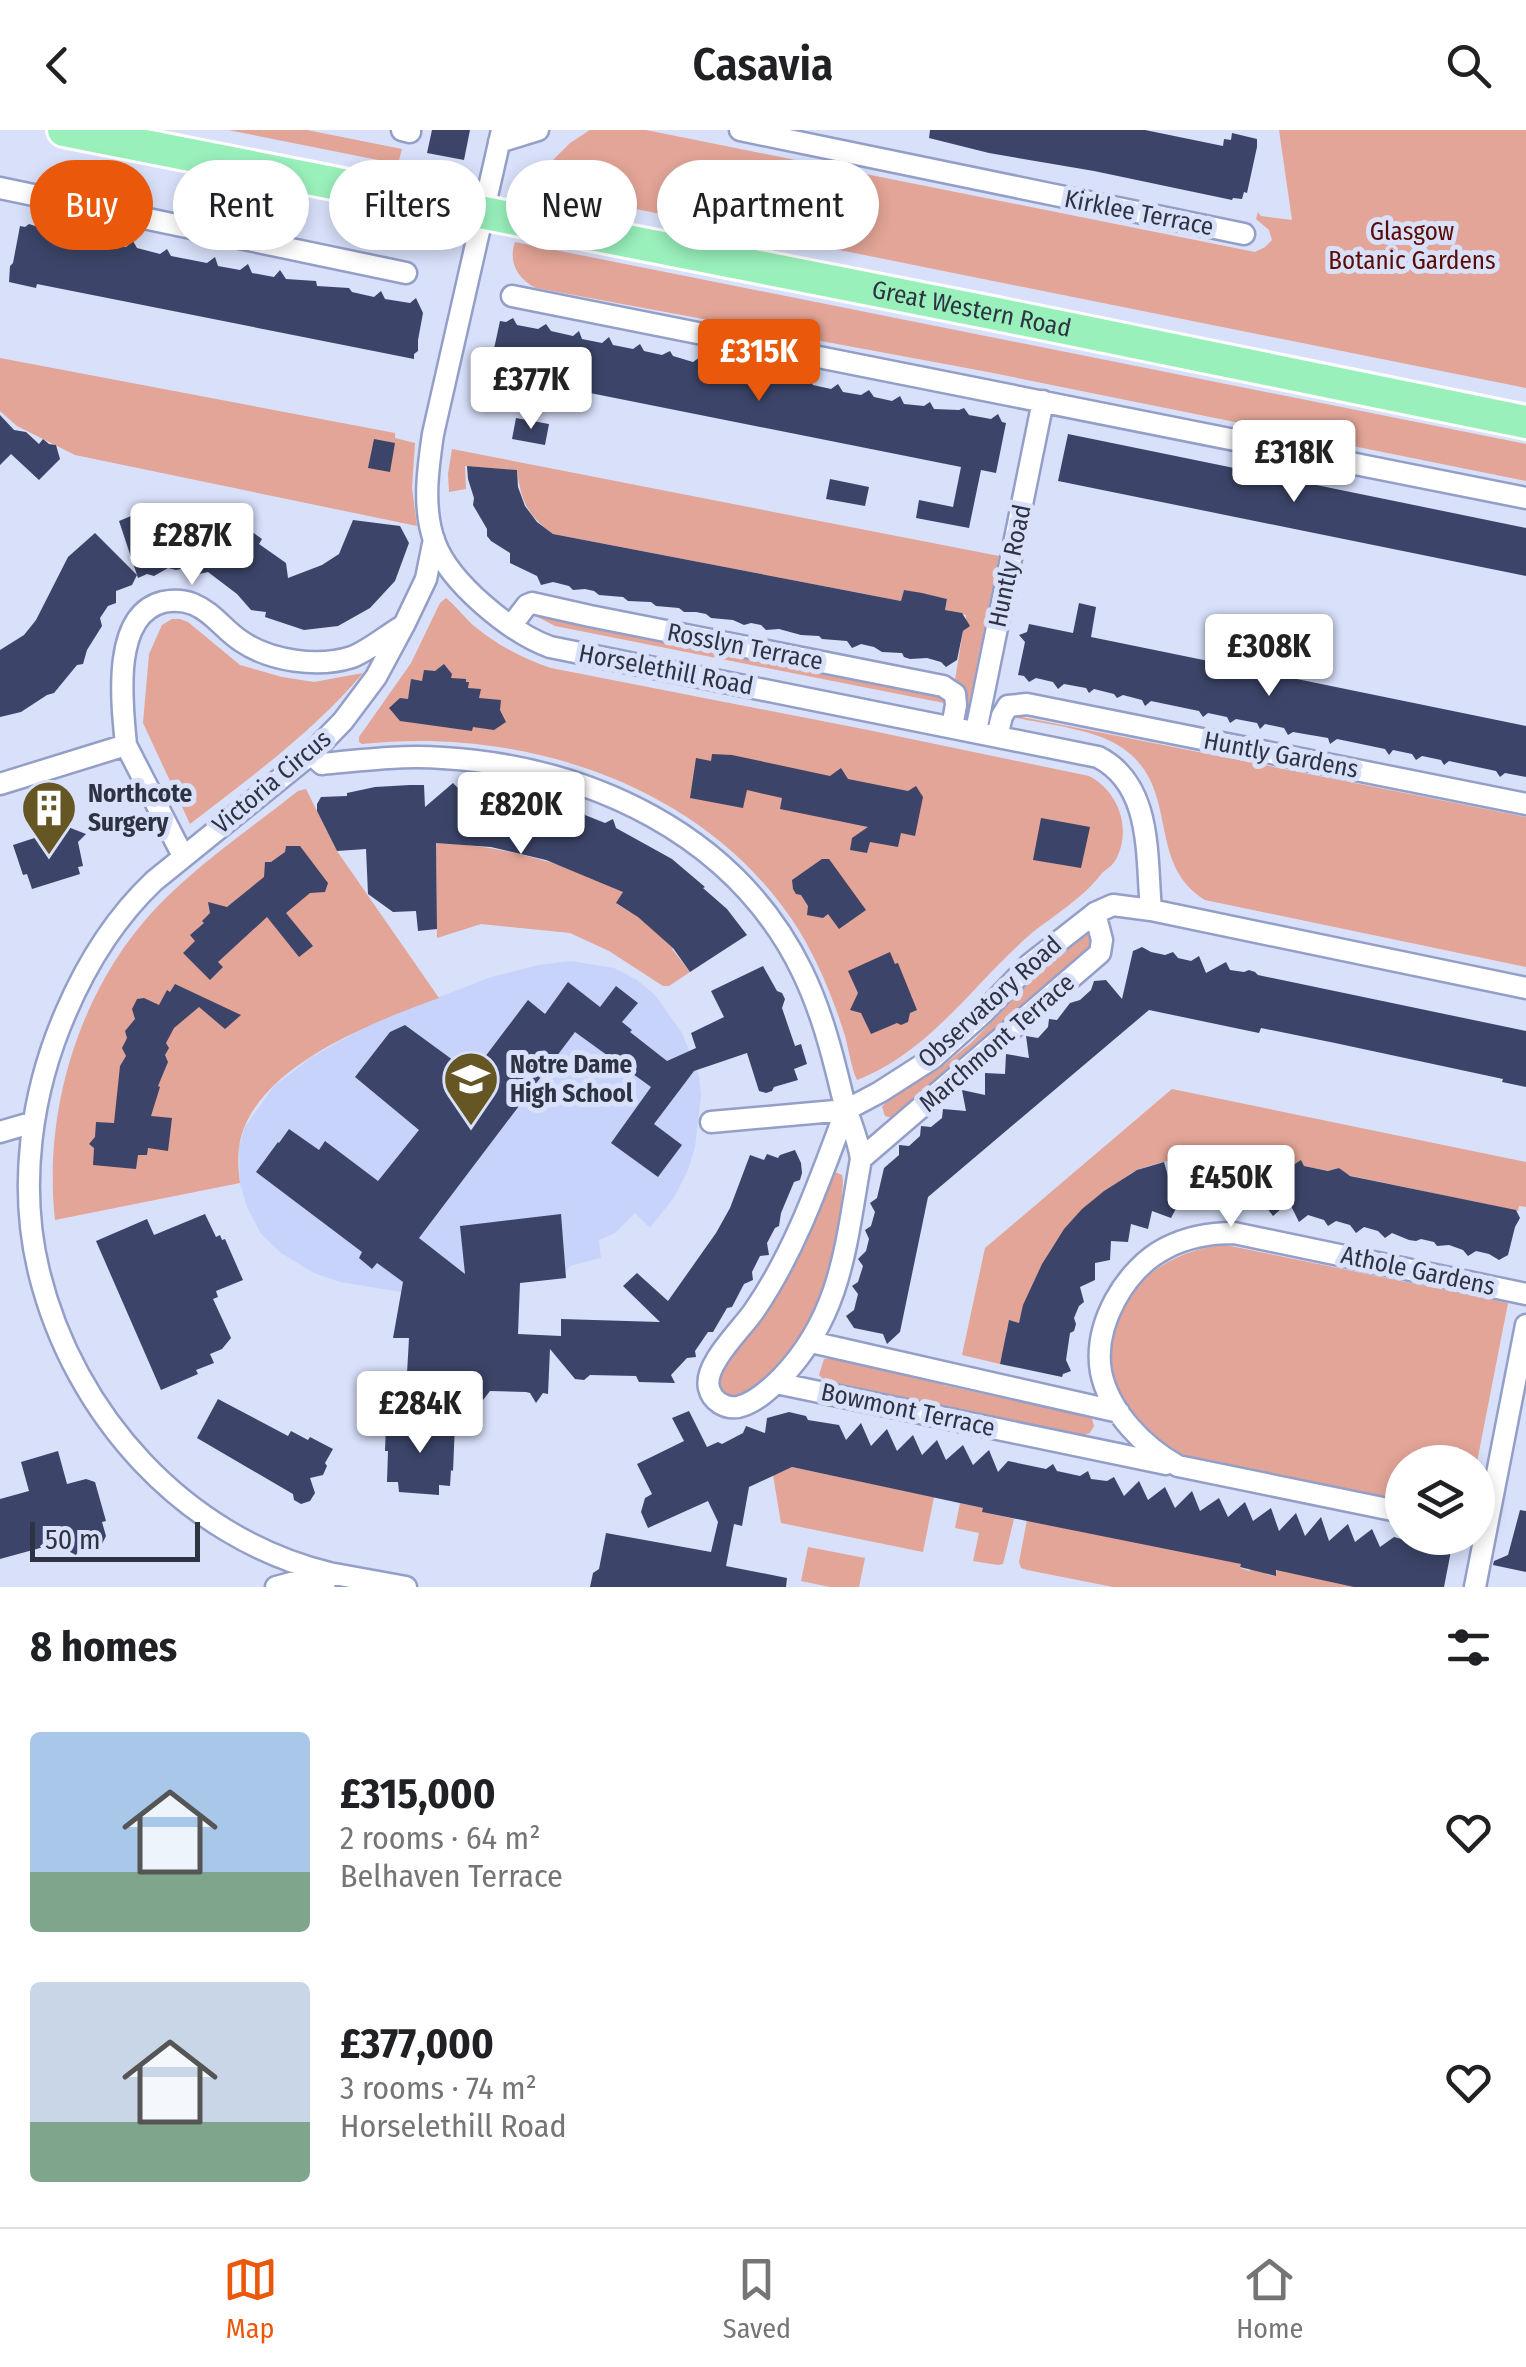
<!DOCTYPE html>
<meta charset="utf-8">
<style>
body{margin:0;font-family:"Fira Sans Condensed",sans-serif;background:#f2f2f2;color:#202124;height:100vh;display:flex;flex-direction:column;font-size:38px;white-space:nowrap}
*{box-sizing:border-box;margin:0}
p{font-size:32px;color:#757577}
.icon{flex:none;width:55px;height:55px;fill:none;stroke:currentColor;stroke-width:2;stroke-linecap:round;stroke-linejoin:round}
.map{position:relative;height:1457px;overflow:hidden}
.drawer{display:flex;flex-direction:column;background:#fff;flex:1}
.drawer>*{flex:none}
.banner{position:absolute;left:30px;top:30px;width:1000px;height:90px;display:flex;gap:20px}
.controls{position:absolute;left:1385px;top:1315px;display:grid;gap:20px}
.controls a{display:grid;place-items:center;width:110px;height:110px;border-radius:50%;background:#fff;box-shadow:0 5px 15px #0003;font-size:50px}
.scale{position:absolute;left:30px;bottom:25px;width:170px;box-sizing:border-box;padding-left:10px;border:5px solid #2e3344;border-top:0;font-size:28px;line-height:35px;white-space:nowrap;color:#2e3344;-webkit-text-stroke:8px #d8e0fa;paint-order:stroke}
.price{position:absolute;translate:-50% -85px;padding:0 22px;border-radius:10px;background:#fff;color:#222;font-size:32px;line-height:65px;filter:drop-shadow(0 2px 5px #0008)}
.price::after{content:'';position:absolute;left:50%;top:60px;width:30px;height:22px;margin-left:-15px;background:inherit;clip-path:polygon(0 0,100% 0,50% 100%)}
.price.selected{background:#ea580c;color:#fff}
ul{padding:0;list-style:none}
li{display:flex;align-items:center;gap:30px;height:250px;padding:0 30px}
li span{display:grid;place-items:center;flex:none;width:280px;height:200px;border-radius:10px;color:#555}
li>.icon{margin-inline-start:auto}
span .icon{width:120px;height:120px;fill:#fffc;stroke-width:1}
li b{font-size:42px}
h2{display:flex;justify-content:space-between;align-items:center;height:120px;padding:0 30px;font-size:42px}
.chip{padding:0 35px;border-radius:45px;background:#fff;box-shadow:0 5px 15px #0003;font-size:35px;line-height:90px}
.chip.selected{background:#ea580c;color:#fff}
header{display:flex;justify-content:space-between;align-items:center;height:130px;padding:0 30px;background:#fff;font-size:45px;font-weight:600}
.tab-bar{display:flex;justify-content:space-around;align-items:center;height:140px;border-top:2px solid #e0e0e0;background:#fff;font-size:28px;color:#757577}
.tab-bar a{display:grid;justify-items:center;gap:5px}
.tab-bar .selected{color:#ea580c}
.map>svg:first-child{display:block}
.built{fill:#c7d3fb}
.green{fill:#e2a597}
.building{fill:#3c4569}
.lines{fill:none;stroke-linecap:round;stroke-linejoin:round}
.street-casing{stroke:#949fc8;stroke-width:25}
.primary-casing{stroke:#fff;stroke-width:38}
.street{stroke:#fff;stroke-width:20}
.primary{stroke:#99f0bb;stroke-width:32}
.labels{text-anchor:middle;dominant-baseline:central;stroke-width:10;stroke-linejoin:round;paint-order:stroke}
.street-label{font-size:25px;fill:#2e3344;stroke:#d8e0fa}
.park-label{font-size:25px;fill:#5b0a00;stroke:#d8e0fa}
.poi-label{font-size:25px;font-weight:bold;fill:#2e3344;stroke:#d8e0fa;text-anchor:start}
</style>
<header><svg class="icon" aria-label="back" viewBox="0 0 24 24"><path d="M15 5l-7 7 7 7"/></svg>Casavia<svg class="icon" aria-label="search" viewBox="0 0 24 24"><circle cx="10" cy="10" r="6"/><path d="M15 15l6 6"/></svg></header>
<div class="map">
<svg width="1526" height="1457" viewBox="0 0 1526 1457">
<rect width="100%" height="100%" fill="#d8e0fa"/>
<path class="built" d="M571 831 614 838 637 850 655 865 682 903 699 946 701 965 695 1017 688 1040 675 1066 650 1098 635 1083 615 1103 599 1110 601 1128 570 1136 565 1142 566 1148 401 1162 340 1152 314 1143 281 1123 261 1104 247 1077 240 1053 239 1017 245 997 274 956 312 927 370 894 491 847 538 835Z"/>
<path class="green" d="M228 0H307L402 19 398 34Z
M590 0H646L1255 122 1265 117 1272 110 1269 100 1256 89 1258 82 1261 86 1292 90 1279 0H1526V258L536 59 534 53 536 47 570 13Z
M515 112 1526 314V351L988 242 536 158C517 149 508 131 515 112Z
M0 228 395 303V308L415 313 412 358 417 396 75 325 17 296 0 281Z
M452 319 999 426 968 578 964 576 963 558 955 550 963 501 966 499V485L945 480 947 469 904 460 901 471 553 404C527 385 521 371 517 340L465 336 466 359 449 362 448 344Z
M446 468C456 476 464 487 474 496 497 515 522 528 551 538L868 600 1089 646C1117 660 1131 696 1118 725 1115 733 1110 737 1103 742 1098 748 1093 754 1088 759 1071 775 1051 788 1033 802 973 853 933 920 857 950 851 937 849 920 845 906 834 870 819 834 800 802 710 656 525 596 362 614L359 612V607L411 533 440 473Z
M533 482 941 564 949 574 555 496 530 483Z
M172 489H180L188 492 240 535 282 547 314 552 363 543C313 602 251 647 190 694L143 593 149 524 162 495Z
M1012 585 1526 687V837L1205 770C1143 732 1184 653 1116 614 1091 599 1041 593 1011 587Z
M306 659 337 721 439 868C376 891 261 934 241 1007 237 1022 238 1038 240 1053L55 1090C43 980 79 860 156 778 198 734 250 699 298 661Z
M436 713C503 714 563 736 626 757L617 774 630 782 640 766C647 805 650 802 688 807L672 819 690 842 669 856H663L609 821 570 803 481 794 437 808Z
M1091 803 1093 818 896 989 885 986 882 977 886 972 941 937 971 913 1043 838 1084 804Z
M1172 959 1526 1032V1077L1519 1076 1518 1081 1347 1045 1339 1038 1329 1041 1304 1036 1302 1033 1295 1034 1269 1027 1265 1029C1251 1027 1231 1022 1220 1023 1196 1024 1162 1031 1140 1039 1133 1041 1126 1047 1120 1051 1066 1083 1037 1134 1019 1193L1009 1191 1006 1202 1017 1204 1012 1226 1002 1225 1000 1234 962 1225 985 1118Z
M835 1042 842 1045 843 1051C839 1126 824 1200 762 1249 751 1258 742 1267 728 1267L719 1258V1246L766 1180 831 1044Z
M1226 1115 1508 1173 1477 1332H1402V1371L1184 1325C1151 1308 1108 1267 1108 1225 1109 1162 1167 1119 1226 1115Z
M834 1228 937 1249 943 1255 1086 1286 1092 1289 1094 1296 1090 1303 1083 1305 825 1251 819 1245 824 1229Z
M792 1337 934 1367 923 1422 781 1393 773 1345Z
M960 1373 983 1378V1382L1014 1389 1003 1434 998 1435 973 1431 979 1403 955 1398Z
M1027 1390 1241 1433 1240 1438 1250 1441 1252 1435 1266 1439V1444L1275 1446 1277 1440 1363 1457H1113L1027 1440 1021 1438 1019 1432Z
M808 1417 865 1428 859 1457H830L801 1451Z"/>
<path class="building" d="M432 0H470L464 30 427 23Z
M930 0H1145L1223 16 1224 9 1231 10 1232 3 1257 9V17L1247 63 1244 62 1242 69 1233 68 1232 70 1094 41 989 23 929 8Z
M29 94 60 104 68 96 71 106 93 110 101 105 105 113 126 117 133 111 137 118 160 124 167 119 171 126 207 133 215 127 218 136 240 140 248 134 252 143 274 147 280 140 286 149 316 151 317 156 349 158 352 162 374 167 381 161 385 169 410 173 416 168 423 183 418 210V221L414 224V229L37 154 36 158 9 152 10 136 13 133 20 96 25 97Z
M513 188 517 195 538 199 546 194 551 201 573 206 579 201 582 209 602 213 609 207 613 215 633 219 640 214 644 221 662 225 670 221 673 226 693 232 700 227 704 233 723 236 731 232 735 238 771 246 778 240 783 249 811 252 813 255 831 259 838 254 843 262 861 265 869 260 874 267 892 271 900 266 904 274 924 276 930 272 934 279 959 280 964 278 969 285 991 289 998 284 1002 292 1006 293 996 343 981 340 969 398 916 388 919 370 953 377 961 337 525 250 522 252 488 245 490 239 484 231 492 228 500 191 506 192Z
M0 285 14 300 26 302 39 314 43 309 49 314 56 315 60 329 39 350 11 324 0 335Z
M516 288 549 294 545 315 512 309Z
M1068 304 1526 398V446L1058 351Z
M374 309 395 313 390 342 368 338Z
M467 336 517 340 518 357 525 376 537 392 553 404 901 471 904 460 922 463 947 469 945 480 962 483 970 496 963 501 957 530 946 537 941 532 927 528 910 529 904 527 902 523 882 522 874 517 861 514 852 518 847 511 822 509 819 506 801 505 779 499 766 500 761 495 751 493 744 495 733 490 711 488 706 484 696 482H684L679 478 656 476 651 472 628 471 623 467 599 465 594 461 585 459 573 460 569 456 553 452 541 455 537 446 510 433V423L491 411 487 406V399L473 375 474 368 468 349Z
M830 349 869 357 865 376 826 369Z
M194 378 234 389 262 409 259 414 286 433 288 448 322 435 339 424 353 390 400 396 409 413 395 451 370 478 338 496 304 500 265 487 266 482 251 480 237 464 208 442 199 444 189 437 176 440 168 438 154 446 147 444 138 448 137 445 132 455 116 461V473L108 476 100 488 102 496 87 520 83 534 77 535 54 563 47 565 21 582 0 587V520L24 505 36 490 68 427 95 403 137 445 119 391 148 379Z
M1079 473 1096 477 1091 507 1526 596V647L1505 643 1500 647 1496 641 1449 631 1444 635 1441 630 1422 626 1416 630 1412 624 1393 620 1389 625 1385 619 1337 609 1330 614 1328 608 1293 602 1288 605 1284 598 1265 594 1260 599 1257 593 1236 589 1230 593 1227 587 1208 583 1203 587 1199 581 1151 571 1145 576 1142 570 1123 565 1117 568 1114 564 1094 559 1089 563 1086 558 1064 554 1058 559 1053 552 1036 548 1029 552 1024 546 1018 545 1025 512 1019 505 1027 502 1029 494 1073 503Z
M444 534 452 544 451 548 466 549V552H469L468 558 481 559 479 568 501 570 500 580 506 592 494 600 473 597 472 601 400 591 389 578 400 568 408 569 411 549 422 551 424 540 435 541Z
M712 624 732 625 830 646 841 638 848 649 908 661 916 656 923 667 915 706 901 703 898 717 870 712 867 723 850 720 852 708 868 697 780 679 782 668 747 660 743 678 690 668 696 628 711 631Z
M453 653 459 659 478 662 485 655 491 663 510 666 518 661 523 669 543 673 550 668 554 676 575 682 582 679 585 685 605 693 613 689 616 698 672 729 705 757 703 758 727 779 747 805 690 842 673 818 638 787 616 773 623 762 546 730 491 717 436 713 437 799 418 801 416 781 393 782 368 764 366 719 337 721 317 681V674L321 667 347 666V663L375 657 410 655H424L425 677Z
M1041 688 1090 697 1081 738 1033 730Z
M68 697 86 704 78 712 83 736 78 737 80 744 32 759 27 744 23 745 13 715Z
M286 716H300L328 753 325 762 310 763 286 783 313 816 299 827 267 787 218 832 223 837 210 850 183 823 195 811 190 805 204 793 202 791 210 783 208 772 227 777 264 747 265 732H271L285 722Z
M822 729H829L866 780 839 799 828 784 823 788 807 785 808 776 801 765 796 764 793 759 792 750Z
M1142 817 1151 822 1165 825 1173 822 1178 828 1191 831 1199 826 1206 843 1226 832 1230 840 1244 842 1249 840 1255 842 1258 845 1526 901V957L1502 952 1503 949 1335 913 1261 898 1259 903 1149 880 928 1067 900 1202 887 1214 883 1204 854 1198 846 1186 854 1180 858 1164 852 1156 858 1152 863 1136 858 1129 866 1121 869 1109 865 1100 871 1096 875 1082 870 1073 877 1068 884 1038 899 1025V1015L909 1016 920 1006 921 996 931 997 942 988 943 979 966 981 962 960 985 965V943L1005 944 1006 924 1029 928 1026 906 1038 908 1048 897 1049 889 1057 890 1070 873 1080 870 1091 860 1094 851 1106 850 1122 869 1133 821Z
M890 822 895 834 898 833 917 880 910 883 908 892 901 895 897 893 871 904 861 883 850 880 858 863 848 841Z
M763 836 777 861 782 863 785 869 782 878 795 916 801 914 807 934 794 939 798 950 774 957 772 961 766 963 759 961 747 923 694 941 654 994 682 1015 658 1047 611 1013 651 957 575 902 419 1108 465 1144 460 1096 561 1084 566 1148 520 1153 518 1204 561 1206V1189L660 1192 623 1156 637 1143 668 1171 716 1103 730 1078 750 1025 764 1030 767 1024 778 1028 780 1025 795 1020 801 1033 802 1043 800 1050 794 1052 781 1083 779 1096 775 1098 767 1113 769 1125 760 1126 752 1142 753 1150 744 1154 732 1177 727 1178 713 1202H708L695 1221 696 1227 687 1228 671 1245 675 1253 639 1252 636 1246 590 1245 584 1250 575 1249 550 1219 548 1264 543 1263 536 1273 530 1263 526 1262 490 1261 483 1270 477 1261H406L409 1208H393L403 1152 377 1133 372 1139 359 1128 362 1122 256 1042 278 1012 279 1013 289 999 319 1020 325 1011 378 1051 419 1000 355 947 390 902 405 895 472 944 528 870 545 884 568 852 600 877 616 856 638 873 622 892 632 900 630 902 667 931 696 918 691 903 724 887 711 861Z
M175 854 241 885 225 899 199 877 174 898 166 913 169 918 165 925 168 932 158 956 160 957 151 986 172 988 168 1021 148 1018 147 1025H138L136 1039 93 1035 94 1018 89 1014 95 1007 96 992 114 993 120 936 126 926 122 918 127 908 125 901 135 889 132 879 137 869 144 868 159 875 167 860 170 862Z
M1221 1022H1240L1242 1025 1265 1029 1269 1027 1276 1028 1295 1034 1301 1030 1304 1036 1328 1041 1339 1038 1350 1046 1516 1080 1520 1088 1515 1097 1508 1125 1499 1130 1489 1124 1476 1121 1468 1126 1463 1120 1449 1115 1437 1116 1434 1112 1421 1109 1416 1111 1409 1110 1392 1103 1385 1108 1378 1101 1364 1097 1356 1103 1350 1095 1336 1091 1328 1096 1324 1090 1308 1085 1299 1092 1289 1072 1273 1086 1267 1078 1253 1075 1246 1079 1235 1065 1221 1077 1216 1074 1202 1073 1198 1077 1191 1079 1179 1073 1171 1088 1152 1081 1148 1099 1131 1094 1128 1112 1111 1111 1110 1130 1095 1133V1150L1080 1157 1084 1172 1079 1176 1074 1188 1076 1194 1074 1201 1070 1203 1066 1230 1071 1241 1063 1244 1062 1247 1000 1234 1009 1190 1019 1193 1023 1175 1042 1134 1064 1099 1082 1079 1104 1061 1137 1040 1164 1032 1168 1046 1187 1026 1197 1027Z
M205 1084 216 1107 220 1105 222 1110 225 1109 243 1150 216 1161 218 1167 213 1169 231 1208 222 1219 210 1224 214 1233 196 1240 198 1244 161 1260 96 1111 147 1089 154 1105Z
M218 1269 288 1306 291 1301 308 1310 310 1307 333 1319 325 1333 327 1336 323 1345 310 1348 315 1363 310 1371 301 1374 294 1370 293 1364 197 1308Z
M689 1281 707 1317 718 1312 722 1314 743 1303 746 1296 765 1303 767 1288 789 1282 806 1286 808 1290 839 1295 846 1310 861 1293 871 1316 887 1299 897 1321 913 1305 922 1325 937 1310 946 1330 963 1315 973 1335 989 1320 998 1342 1008 1331 1046 1339 1053 1334 1057 1341 1080 1346 1088 1341 1091 1349 1107 1351 1114 1347 1124 1366 1139 1351 1148 1370 1165 1357 1175 1378 1192 1361 1200 1381 1219 1368 1228 1387 1245 1372 1253 1391 1271 1378 1279 1401 1296 1383 1305 1406 1321 1387 1329 1411 1348 1394 1355 1412 1372 1399 1380 1417 1394 1407 1433 1417 1442 1411 1445 1419 1451 1421 1444 1457H1354L1276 1440V1446L1240 1437 1241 1434 982 1382 983 1378 792 1337 749 1357 742 1396 734 1394 726 1436 787 1448 786 1457H590L593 1443 599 1439 606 1403 711 1422 718 1392 708 1371 648 1398 641 1382 645 1368 652 1364 637 1334 684 1311 672 1288Z
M386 1292 455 1294 453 1341 451 1340 450 1356 439 1355V1365L399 1362 398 1352H387L388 1321H385Z
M58 1321 67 1354 86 1349 95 1352 106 1391 102 1392 106 1406 99 1420 84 1412 76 1425 64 1419 62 1412 0 1429V1369L29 1361 21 1332Z
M1520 1380 1526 1381V1442L1493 1435 1494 1431 1508 1425Z"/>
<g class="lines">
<g class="street-casing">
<path id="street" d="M402 0 410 2
M502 0 433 304C428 338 422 379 435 413 450 453 511 503 550 517L1098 627C1153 655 1146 726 1151 780
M740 0 1244 104
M499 12 538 0
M0 58 406 143
M512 166 1526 368
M511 496 527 475 532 473 590 486 943 556 955 564 956 575 952 597
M976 601 1043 271
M997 606 1002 586 1008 576 1027 574 1526 674
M126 615C122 574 111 485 163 472 173 470 183 470 193 474 213 482 224 500 241 511 270 531 318 538 352 527 370 520 387 505 404 495
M311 624 322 634C362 630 402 625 443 628 590 637 735 704 802 841 821 880 832 922 842 964 847 986 858 1006 861 1029 846 1111 843 1183 782 1247 770 1259 755 1273 738 1277 725 1279 712 1271 709 1258 703 1235 741 1200 754 1181 796 1120 820 1049 846 980
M0 654 126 615 183 726
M711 992 846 980 880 962 933 928 983 883 1030 834 1095 783 1113 775 1151 780 1526 858
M0 1002 34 992
M861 1029 1100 823 1102 810 1095 783
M811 1212 1119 1282
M776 1253 1166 1334
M1402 1382 1178 1336C1144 1317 1109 1282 1101 1242 1093 1195 1125 1139 1166 1118 1187 1107 1211 1103 1234 1103L1526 1164
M276 1457 329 1443 406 1457
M323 1457 329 1443C184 1407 74 1285 39 1142 18 1056 31 962 66 882 87 833 115 788 154 751L311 624 343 591 376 547 405 493 426 449 434 409
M1475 1457 1526 1195"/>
</g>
<g class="primary-casing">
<g id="primary">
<path id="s1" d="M64 0 992 183 1526 292"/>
</g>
</g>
<use href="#street" class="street"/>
<use href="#primary" class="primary"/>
</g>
<defs>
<g id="building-pin" transform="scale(2.875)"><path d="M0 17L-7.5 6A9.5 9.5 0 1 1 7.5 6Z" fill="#655623" stroke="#d8e0fa"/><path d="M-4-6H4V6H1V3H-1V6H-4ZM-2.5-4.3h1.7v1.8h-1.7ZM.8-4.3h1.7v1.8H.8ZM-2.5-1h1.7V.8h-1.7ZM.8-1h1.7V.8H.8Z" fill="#fff"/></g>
<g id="school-pin" transform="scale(2.875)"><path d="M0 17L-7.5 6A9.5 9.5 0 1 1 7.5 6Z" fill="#655623" stroke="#d8e0fa"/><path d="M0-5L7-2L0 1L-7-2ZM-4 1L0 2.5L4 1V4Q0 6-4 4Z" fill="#fff"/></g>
</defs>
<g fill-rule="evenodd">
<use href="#building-pin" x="49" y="678"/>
<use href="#school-pin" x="471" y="949"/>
</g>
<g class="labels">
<g class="street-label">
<text transform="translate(1139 83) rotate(11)">Kirklee Terrace</text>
<text stroke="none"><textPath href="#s1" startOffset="925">Great Western Road</textPath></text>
<text transform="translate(1010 436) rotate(-78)">Huntly Road</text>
<text transform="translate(745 517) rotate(11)">Rosslyn Terrace</text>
<text transform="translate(666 540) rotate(11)">Horselethill Road</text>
<text transform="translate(1281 625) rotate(11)">Huntly Gardens</text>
<text transform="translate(272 652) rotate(-40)">Victoria Circus</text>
<text transform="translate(990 872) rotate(-42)">Observatory Road</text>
<text transform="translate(997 913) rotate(-41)">Marchmont Terrace</text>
<text transform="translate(1418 1141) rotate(12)">Athole Gardens</text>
<text transform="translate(908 1280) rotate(12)">Bowmont Terrace</text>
</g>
<g class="park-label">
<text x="1412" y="102">Glasgow<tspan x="1412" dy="29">Botanic Gardens</tspan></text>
</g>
<g class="poi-label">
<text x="88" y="664">Northcote<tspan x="88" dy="29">Surgery</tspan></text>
<text x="510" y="935">Notre Dame<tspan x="510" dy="29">High School</tspan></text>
</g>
</g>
</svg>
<div class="controls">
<a><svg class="icon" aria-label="layers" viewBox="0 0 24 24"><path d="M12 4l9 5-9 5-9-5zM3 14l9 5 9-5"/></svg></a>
</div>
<div class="scale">50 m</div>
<b class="price selected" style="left:759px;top:274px">£315K</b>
<b class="price" style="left:531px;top:302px">£377K</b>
<b class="price" style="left:1294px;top:375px">£318K</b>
<b class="price" style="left:192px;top:458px">£287K</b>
<b class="price" style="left:1269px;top:569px">£308K</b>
<b class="price" style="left:521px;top:727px">£820K</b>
<b class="price" style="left:1231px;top:1100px">£450K</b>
<b class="price" style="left:420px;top:1326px">£284K</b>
<div class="banner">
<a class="chip selected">Buy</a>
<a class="chip">Rent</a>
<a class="chip">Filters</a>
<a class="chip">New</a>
<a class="chip">Apartment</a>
</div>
</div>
<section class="drawer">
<h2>8 homes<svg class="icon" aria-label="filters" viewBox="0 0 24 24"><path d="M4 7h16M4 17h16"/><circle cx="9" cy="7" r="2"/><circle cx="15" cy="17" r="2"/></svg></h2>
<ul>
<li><span style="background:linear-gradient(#a9c7e8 70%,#7fa58c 0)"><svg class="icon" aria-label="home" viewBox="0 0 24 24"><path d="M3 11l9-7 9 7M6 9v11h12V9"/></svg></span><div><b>£315,000</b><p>2 rooms · 64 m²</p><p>Belhaven Terrace</p></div><svg class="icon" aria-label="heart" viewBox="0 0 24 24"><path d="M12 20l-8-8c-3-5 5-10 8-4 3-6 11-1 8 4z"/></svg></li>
<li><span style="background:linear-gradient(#c9d6e8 70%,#7fa58c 0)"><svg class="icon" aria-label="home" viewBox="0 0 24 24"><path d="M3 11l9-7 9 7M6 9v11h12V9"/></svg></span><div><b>£377,000</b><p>3 rooms · 74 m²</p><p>Horselethill Road</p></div><svg class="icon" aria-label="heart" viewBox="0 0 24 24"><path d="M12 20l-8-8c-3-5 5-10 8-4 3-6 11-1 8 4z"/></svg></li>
</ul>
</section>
<nav class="tab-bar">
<a class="selected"><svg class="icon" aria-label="map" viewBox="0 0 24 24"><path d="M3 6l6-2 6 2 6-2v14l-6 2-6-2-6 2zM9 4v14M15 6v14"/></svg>Map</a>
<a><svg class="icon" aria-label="saved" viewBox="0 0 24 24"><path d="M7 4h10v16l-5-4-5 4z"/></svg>Saved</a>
<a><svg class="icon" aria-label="home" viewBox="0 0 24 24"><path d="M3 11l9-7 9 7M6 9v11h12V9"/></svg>Home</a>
</nav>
